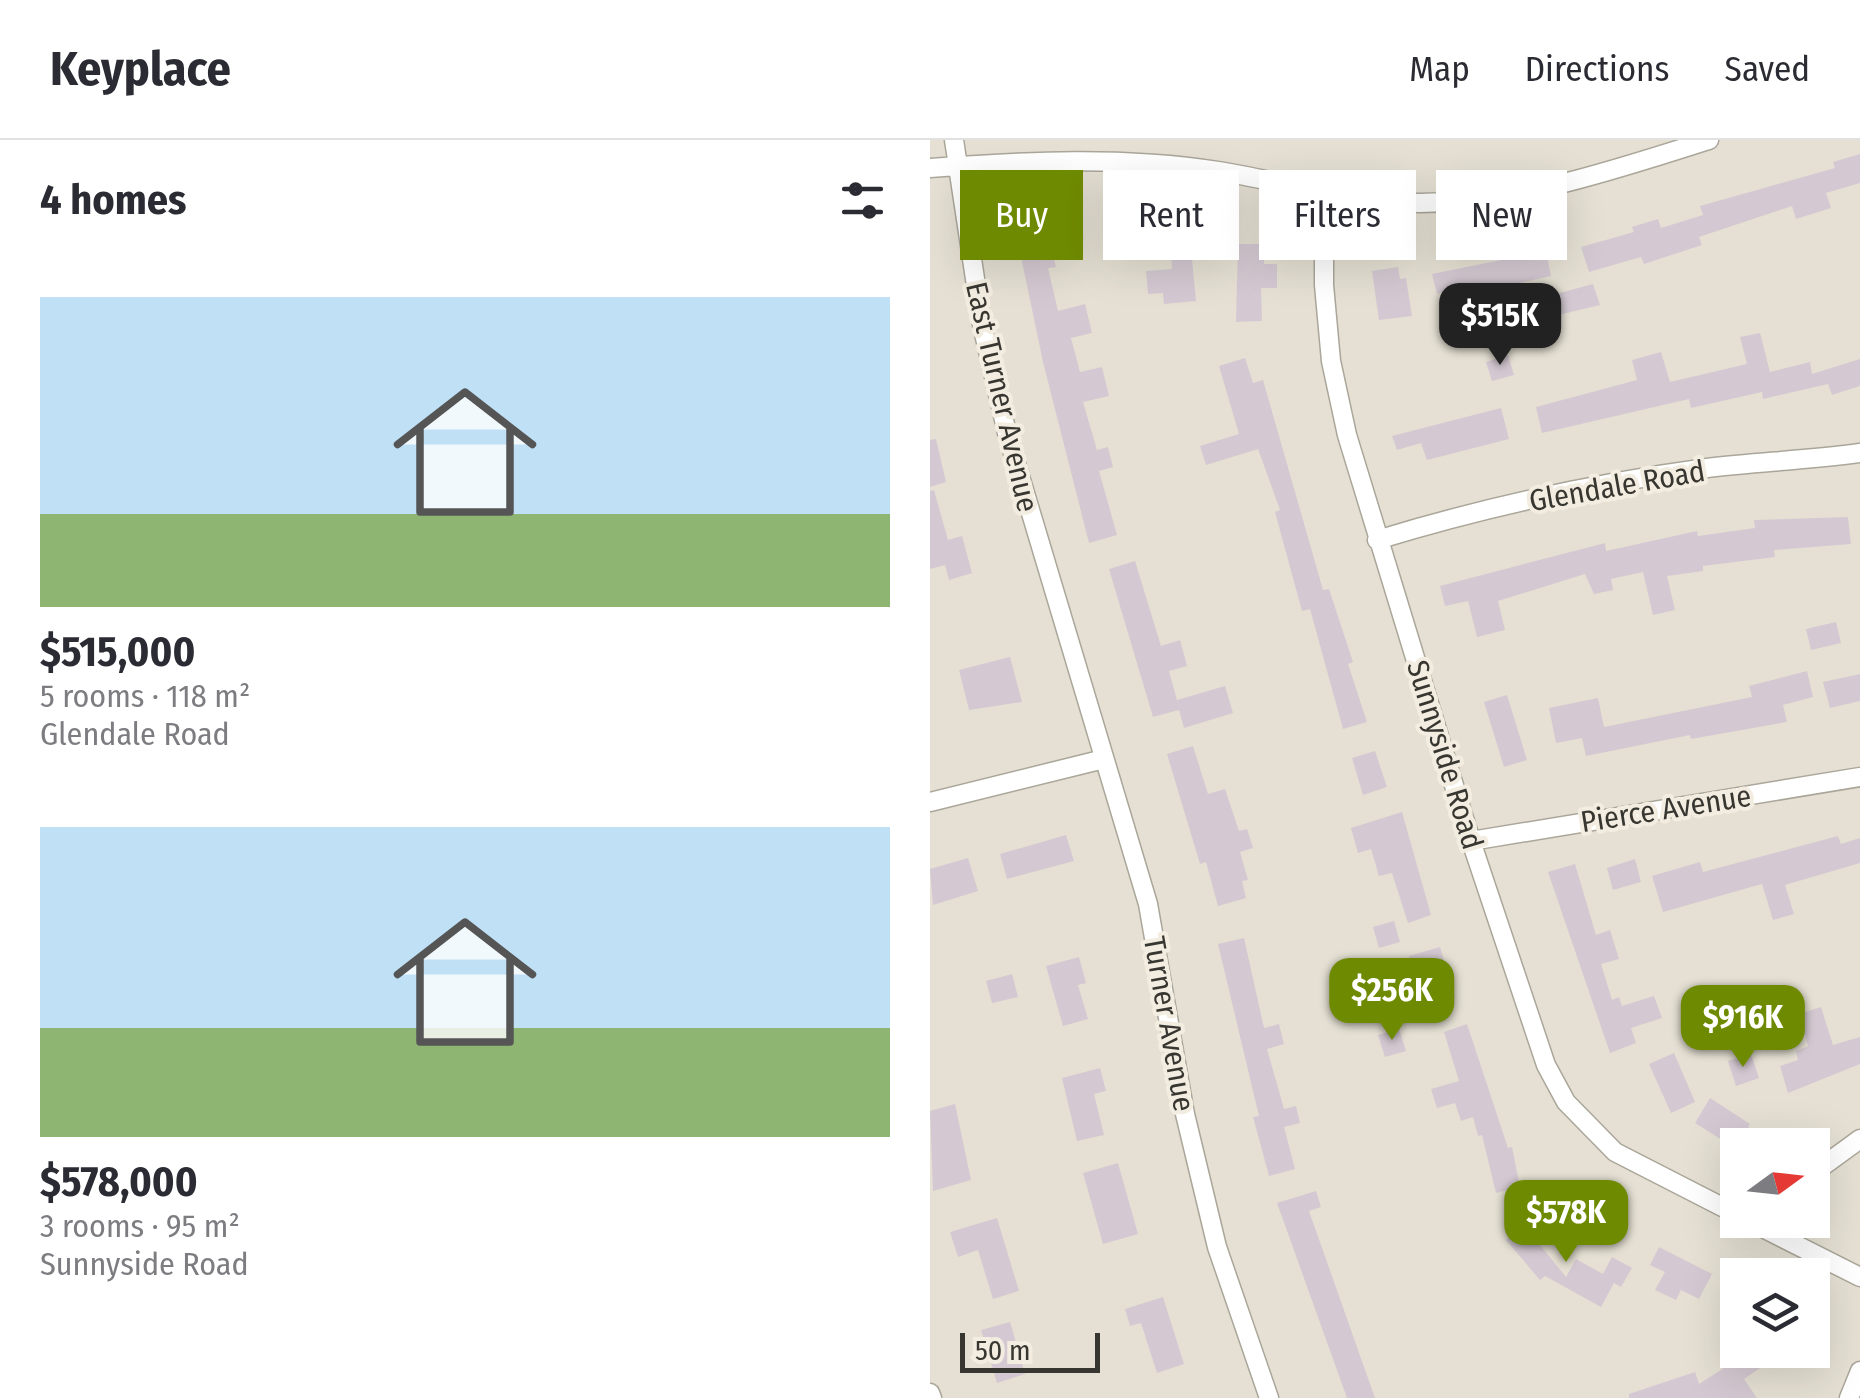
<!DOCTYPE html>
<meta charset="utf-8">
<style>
body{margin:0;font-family:"Fira Sans Condensed",sans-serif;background:#f7f7f7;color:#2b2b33;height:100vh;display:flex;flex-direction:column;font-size:38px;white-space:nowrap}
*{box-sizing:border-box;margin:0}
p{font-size:32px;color:#7c7c81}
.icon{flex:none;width:55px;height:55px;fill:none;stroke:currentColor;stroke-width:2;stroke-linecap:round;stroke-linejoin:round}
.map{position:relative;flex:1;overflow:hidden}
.sheet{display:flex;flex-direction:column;background:#fff;width:930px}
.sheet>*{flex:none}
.banner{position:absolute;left:30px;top:30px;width:750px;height:90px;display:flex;gap:20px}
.needle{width:65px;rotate:75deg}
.controls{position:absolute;left:790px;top:988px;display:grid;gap:20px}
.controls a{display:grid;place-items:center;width:110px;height:110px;border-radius:0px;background:#fff;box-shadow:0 10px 40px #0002;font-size:50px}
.scale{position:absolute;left:30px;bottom:25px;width:140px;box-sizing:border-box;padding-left:10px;border:5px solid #383631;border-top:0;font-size:28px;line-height:35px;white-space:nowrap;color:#383631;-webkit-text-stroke:8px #f2ede0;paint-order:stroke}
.price{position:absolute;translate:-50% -85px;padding:0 22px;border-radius:20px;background:#6e8a01;color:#fff;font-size:32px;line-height:65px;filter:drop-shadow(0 2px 5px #0008)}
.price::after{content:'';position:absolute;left:50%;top:60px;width:30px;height:22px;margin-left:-15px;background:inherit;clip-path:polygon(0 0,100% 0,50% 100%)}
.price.active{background:#222;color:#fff}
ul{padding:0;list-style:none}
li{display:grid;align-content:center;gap:20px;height:530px;padding:0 40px}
li span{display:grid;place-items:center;height:310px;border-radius:0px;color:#555}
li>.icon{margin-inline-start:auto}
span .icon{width:180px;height:180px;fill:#fffc;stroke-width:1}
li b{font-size:42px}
h2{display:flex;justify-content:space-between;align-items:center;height:120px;padding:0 40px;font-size:42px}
.tag{padding:0 35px;border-radius:0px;background:#fff;box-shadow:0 10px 40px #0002;font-size:35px;line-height:90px}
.tag.active{background:#6e8a01;color:#fff}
header{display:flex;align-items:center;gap:60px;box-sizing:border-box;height:140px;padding:0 50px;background:#fff;border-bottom:2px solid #e1e1e2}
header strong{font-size:48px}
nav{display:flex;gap:55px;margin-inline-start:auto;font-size:35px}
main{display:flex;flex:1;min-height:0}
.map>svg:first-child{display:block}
.building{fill:#d4c9d2}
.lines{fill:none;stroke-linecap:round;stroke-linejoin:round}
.minor-casing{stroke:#aaa699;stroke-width:21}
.minor{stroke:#fff;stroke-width:18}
.labels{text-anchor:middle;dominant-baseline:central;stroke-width:8;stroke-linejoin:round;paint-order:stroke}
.street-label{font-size:30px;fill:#383631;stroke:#f2ede0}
</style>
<header>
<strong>Keyplace</strong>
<nav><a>Map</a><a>Directions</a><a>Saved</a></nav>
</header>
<main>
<section class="sheet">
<h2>4 homes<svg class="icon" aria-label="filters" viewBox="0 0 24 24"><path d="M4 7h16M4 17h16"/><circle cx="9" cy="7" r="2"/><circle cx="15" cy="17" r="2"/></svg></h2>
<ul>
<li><span style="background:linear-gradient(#bfe0f5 70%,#8fb573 0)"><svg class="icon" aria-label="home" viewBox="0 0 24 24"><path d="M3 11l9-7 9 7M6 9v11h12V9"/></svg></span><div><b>$515,000</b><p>5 rooms · 118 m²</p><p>Glendale Road</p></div></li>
<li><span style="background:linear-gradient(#bfe0f5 65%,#8fb573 0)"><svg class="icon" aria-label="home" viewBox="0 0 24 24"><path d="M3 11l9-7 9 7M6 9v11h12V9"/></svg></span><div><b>$578,000</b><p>3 rooms · 95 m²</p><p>Sunnyside Road</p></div></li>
</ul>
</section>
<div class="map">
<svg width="930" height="1258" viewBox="0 0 930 1258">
<rect width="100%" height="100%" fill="#e5e0d3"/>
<path class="building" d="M930 14V43L896 53 901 68 866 79 862 66 769 97 772 105 714 124 711 117 659 132 651 107 704 92 702 87 728 79 731 88 773 75 770 66 905 28 903 22Z
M149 74 154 99 121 106 126 127 118 128 128 171 155 164 162 193 141 198 150 232 172 227 179 256 153 262 167 310 178 307 183 327 169 331 187 395 159 403 113 222 85 88Z
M308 104H334V124H347V148H331L332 181 306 182Z
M261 109 266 161 234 164 233 153 218 154 216 131 242 129 241 111Z
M616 111 621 136 563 149 553 155 555 167 535 171 532 159 525 160 522 150 507 154 502 134Z
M468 127 470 139 476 138 482 176 449 180 442 131Z
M663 144 670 165 620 177 615 157Z
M830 193 840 232 880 222 882 234 930 219V246L902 255 898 244 833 259 832 252 761 268 759 259 612 293 606 267 707 240 702 220 731 212 740 242 817 224 810 197Z
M578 215 584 235 562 241 556 222Z
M315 218 323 243 333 240 393 450 399 449 423 522 418 524 437 582 413 589 380 469 372 471 345 372 350 370 328 309 276 325 270 306 309 294 289 226Z
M571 268 579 299 497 320 491 303 467 310 462 296Z
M6 299 16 342 0 347V300Z
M4 350 18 400 32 396 42 433 19 440 15 425 0 429V351Z
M918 377 921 404 844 410 845 417 773 426V431L737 436 745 470 723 475 713 432 681 439 683 450 664 454 655 434 568 461 575 490 547 497 538 461 515 466 510 446 675 403 676 411 767 391 768 396 825 388 824 380Z
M205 421 231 506 250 500 257 526 239 531 247 560 295 546 303 573 254 588 249 570 223 577 179 429Z
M906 482 911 503 881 510 876 489Z
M80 517 92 562 39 570 29 530Z
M877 531 883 557 853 565 857 582 761 599 760 595 656 616 652 598 626 603 619 568 668 558 674 587 822 557 819 546Z
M930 534V561L900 568 893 542Z
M577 555 597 620 574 627 554 562Z
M263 606 278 654 295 649 309 691 317 689 323 708 310 712 318 740 312 741 316 758 288 766 276 722 270 724 237 614Z
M445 611 457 647 433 655 422 618Z
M472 672 501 775 478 783 462 733 449 736 441 709 428 713 421 688Z
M136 695 144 721 77 739 70 714Z
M908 696 911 704 930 698V723L855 745 864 774 843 780 832 744 733 772 722 736 770 722 773 732Z
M38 718 48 751 3 765 0 729Z
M705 719 711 742 683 750 677 728Z
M645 724 666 795 680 790 689 819 671 824 682 860 689 857 692 866 724 856 732 878 701 888 706 903 680 913 618 732Z
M464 781 470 802 449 808 443 787Z
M314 798 334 888 349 884 354 904 337 909 354 969 366 966 370 983 354 987 365 1029 339 1036 323 977 329 976 288 804Z
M510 807 525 858 493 867 479 816Z
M149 817 156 843 148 845 158 879 133 886 116 826Z
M82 834 88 857 62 863 56 841Z
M891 867 903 905 930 897V924L858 953 850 926 868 920 866 911 878 906 869 874Z
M537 884 578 1008 582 1007 590 1047 566 1053 552 995 548 996 543 977 531 981 525 963 507 968 501 949 529 941 514 892Z
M469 889 476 911 455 917 448 895Z
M744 913 765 962 741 973 719 924Z
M821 914 829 938 806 946 798 921Z
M170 928 176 951 164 954 174 995 147 1001 132 938Z
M780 958 820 984 818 987 847 1005H800L765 983Z
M25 964 41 1040 3 1051 0 971Z
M188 1023 208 1094 173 1104 153 1033Z
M386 1051 391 1067 379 1071 445 1258H417L347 1063Z
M605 1075 621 1094 609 1104 636 1137 646 1119 673 1134 682 1117 702 1128 691 1147 684 1143 671 1167 615 1136 610 1140 576 1100Z
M67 1078 89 1151 63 1159 48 1110 28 1117 20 1092Z
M729 1107 782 1134 769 1159 751 1150 746 1160 725 1150 735 1132 720 1125Z
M233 1157 254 1224 227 1233 211 1183 200 1186 195 1169Z
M80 1182 87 1206 96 1204 101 1222 92 1224 95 1234 67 1243 51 1190Z
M822 1210 836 1224 814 1239 827 1258H699V1254L765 1232 769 1244Z"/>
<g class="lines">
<g class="minor-casing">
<path id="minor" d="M24 0 52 185 77 293 218 764 255 974 287 1107 339 1258
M0 28C96 21 192 16 288 31 356 42 421 63 490 63 592 62 683 30 779 0
M394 55V145L401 221 417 295 541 701 616 925 636 962 685 1012 808 1075
M447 400C555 367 666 343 777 328 828 322 879 320 930 313
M0 662 174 619
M541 701 930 637
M882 1034 930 999
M817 1080 930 1137
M0 1253 2 1258
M919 1258 930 1231"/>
</g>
<use href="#minor" class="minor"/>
</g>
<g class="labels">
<g class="street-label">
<text transform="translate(72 257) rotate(77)">East Turner Avenue</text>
<text transform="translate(687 346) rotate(-10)">Glendale Road</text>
<text transform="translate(515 615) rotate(73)">Sunnyside Road</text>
<text transform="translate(736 669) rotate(-9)">Pierce Avenue</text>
<text transform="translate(239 884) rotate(80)">Turner Avenue</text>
</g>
</g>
</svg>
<div class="controls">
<a><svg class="needle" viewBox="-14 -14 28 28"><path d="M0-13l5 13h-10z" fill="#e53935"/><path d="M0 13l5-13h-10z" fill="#7c7c81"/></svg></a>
<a><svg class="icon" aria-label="layers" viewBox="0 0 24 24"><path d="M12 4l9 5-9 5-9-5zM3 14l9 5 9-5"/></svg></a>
</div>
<div class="scale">50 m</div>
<b class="price active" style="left:570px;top:228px">$515K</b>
<b class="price" style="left:462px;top:903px">$256K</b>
<b class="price" style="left:813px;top:930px">$916K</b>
<b class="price" style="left:636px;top:1125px">$578K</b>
<div class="banner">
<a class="tag active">Buy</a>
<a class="tag">Rent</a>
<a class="tag">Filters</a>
<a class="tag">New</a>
</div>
</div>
</main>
